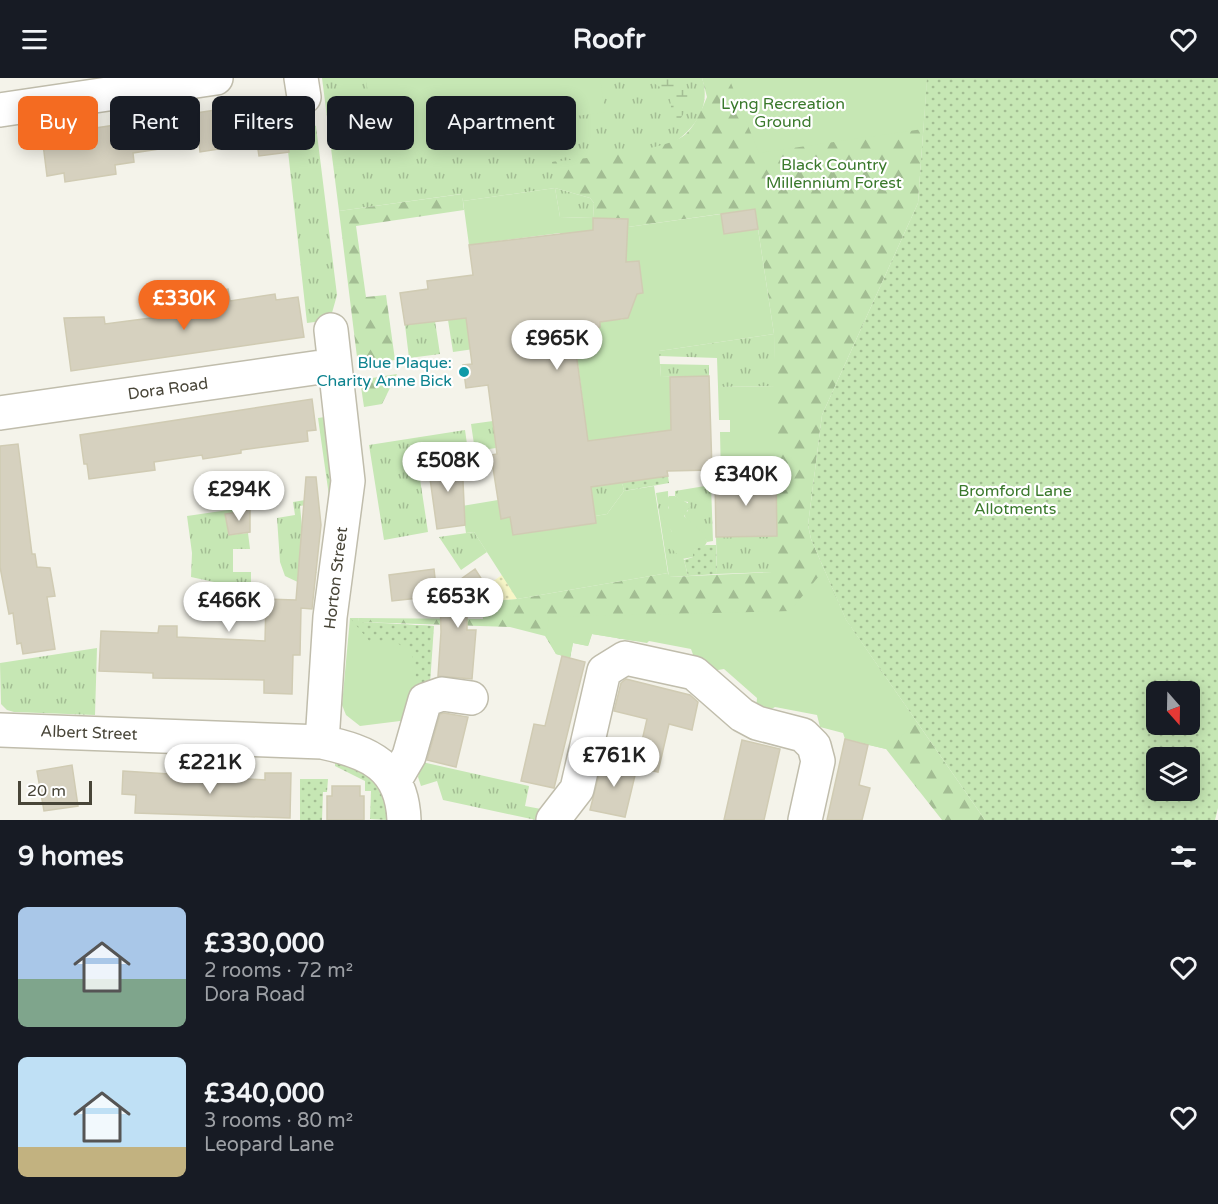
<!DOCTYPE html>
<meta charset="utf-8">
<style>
body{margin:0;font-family:"Varela Round",sans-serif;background:#20242c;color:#f1f3f6;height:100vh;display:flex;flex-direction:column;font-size:22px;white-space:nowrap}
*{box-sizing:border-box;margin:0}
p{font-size:20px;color:#9ea1a6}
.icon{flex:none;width:33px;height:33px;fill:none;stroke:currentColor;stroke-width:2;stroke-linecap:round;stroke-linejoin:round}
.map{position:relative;height:742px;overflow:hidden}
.drawer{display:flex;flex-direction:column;background:#171b24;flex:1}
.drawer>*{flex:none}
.guide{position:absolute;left:18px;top:18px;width:600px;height:54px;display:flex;gap:12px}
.needle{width:39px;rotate:160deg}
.fabs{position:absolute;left:1146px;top:603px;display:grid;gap:12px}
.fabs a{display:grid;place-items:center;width:54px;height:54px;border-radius:9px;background:#171b24;box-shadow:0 3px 15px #0003;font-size:30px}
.scale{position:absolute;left:18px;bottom:15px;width:74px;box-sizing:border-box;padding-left:6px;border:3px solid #484538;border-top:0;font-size:16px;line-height:21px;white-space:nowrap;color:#484538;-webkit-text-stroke:4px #fff;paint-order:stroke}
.price{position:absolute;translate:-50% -51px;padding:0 14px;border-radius:21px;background:#fff;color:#222;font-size:20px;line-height:39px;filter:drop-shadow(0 2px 3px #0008)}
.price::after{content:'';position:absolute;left:50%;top:36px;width:18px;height:14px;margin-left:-9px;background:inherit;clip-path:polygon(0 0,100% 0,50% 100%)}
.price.current{background:#f46b21;color:#fff}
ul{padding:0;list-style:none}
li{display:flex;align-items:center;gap:18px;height:150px;padding:0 18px}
li span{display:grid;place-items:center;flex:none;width:168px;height:120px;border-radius:9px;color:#555}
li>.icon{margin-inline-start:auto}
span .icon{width:72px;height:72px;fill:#fffc;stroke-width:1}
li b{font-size:26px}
h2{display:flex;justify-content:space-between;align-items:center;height:72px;padding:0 18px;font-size:26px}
.tag{padding:0 21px;border-radius:9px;background:#171b24;box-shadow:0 3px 15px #0003;font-size:21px;line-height:54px}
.tag.current{background:#f46b21;color:#fff}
header{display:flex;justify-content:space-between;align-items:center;height:78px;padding:0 18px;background:#171b24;font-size:27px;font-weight:700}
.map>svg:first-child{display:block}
.grass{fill:url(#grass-tufts)}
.forest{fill:url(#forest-firs)}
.wetland{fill:url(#wetland-marsh)}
.sand{fill:url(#sand-dots)}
.park{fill:#c6e7b4;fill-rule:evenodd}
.garden{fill:url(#garden-dots);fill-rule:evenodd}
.building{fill:#d6d1bf;stroke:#d0cbb3;stroke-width:1.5}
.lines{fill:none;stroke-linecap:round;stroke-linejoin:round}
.minor-casing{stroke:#c0bdac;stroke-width:36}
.minor{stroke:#fff;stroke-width:33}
.culture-dot{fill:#0f9aa8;stroke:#fff;stroke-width:2}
.labels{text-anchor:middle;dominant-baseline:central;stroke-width:4.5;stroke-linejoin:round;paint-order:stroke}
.park-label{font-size:16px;fill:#3a792c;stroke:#fff}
.culture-label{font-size:16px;fill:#0d838f;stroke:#fff;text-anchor:end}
.street-label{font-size:16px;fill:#484538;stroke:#fff}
</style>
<header><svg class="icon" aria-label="menu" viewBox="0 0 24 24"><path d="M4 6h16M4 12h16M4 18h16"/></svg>Roofr<svg class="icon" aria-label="heart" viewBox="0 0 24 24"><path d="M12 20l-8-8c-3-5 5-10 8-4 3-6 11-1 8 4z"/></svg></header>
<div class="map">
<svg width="1218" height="742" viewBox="0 0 1218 742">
<defs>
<pattern id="grass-tufts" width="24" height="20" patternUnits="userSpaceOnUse" patternTransform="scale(1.5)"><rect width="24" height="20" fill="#c6e7b4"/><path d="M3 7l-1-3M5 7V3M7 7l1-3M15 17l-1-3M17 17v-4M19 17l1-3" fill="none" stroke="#a3bd93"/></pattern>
<pattern id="forest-firs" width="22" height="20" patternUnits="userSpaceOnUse" patternTransform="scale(1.5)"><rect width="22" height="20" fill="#c6e7b4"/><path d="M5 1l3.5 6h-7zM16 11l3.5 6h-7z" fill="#a3bd93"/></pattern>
<pattern id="wetland-marsh" width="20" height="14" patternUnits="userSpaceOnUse" patternTransform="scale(1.5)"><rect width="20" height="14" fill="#c6e7b4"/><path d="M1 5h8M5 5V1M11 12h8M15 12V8" fill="none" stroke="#a3bd93"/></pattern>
<pattern id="sand-dots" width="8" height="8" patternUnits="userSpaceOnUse" patternTransform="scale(1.5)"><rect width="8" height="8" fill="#f7f6c7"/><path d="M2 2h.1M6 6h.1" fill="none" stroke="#d5d4ac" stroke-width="1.8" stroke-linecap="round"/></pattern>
<pattern id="garden-dots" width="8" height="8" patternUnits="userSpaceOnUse" patternTransform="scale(1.5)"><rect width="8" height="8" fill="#c6e7b4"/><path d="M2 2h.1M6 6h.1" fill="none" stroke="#a3bd93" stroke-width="1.8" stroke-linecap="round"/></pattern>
</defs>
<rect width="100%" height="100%" fill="#f4f3ea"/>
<path class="grass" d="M322 0H702C711 26 697 48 676 63L555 110 590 120 594 125 593 140 560 139 555 110 463 123 461 116 339 133Z
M283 28 316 48 337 217 330 242 307 245Z
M466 239 474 271 453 274 448 242Z
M435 243 440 276 409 280 405 247Z
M774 256 776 308 718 309 717 280 659 278V273Z
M660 286 709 287V298L661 299Z
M325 339 331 411 329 418 318 340Z
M493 343 496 370 475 373 471 346Z
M465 352 468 373 417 381 428 454 384 462 369 367Z
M622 404 624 413 607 436 595 438 591 409Z
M711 407 713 463 707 464C701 452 686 447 684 435L688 433V424L682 423 675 418V413Z
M668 413 669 447 684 482 688 498 669 499 656 415Z
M318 420V425L300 428 302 449 299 493 317 494 304 507 285 498 280 484 277 440 295 437 293 424Z
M235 431 236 434 225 437 229 457 248 455 250 471H233V494H251V512L191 499 192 475 187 438Z
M474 454 487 474 461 492 439 459Z
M772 458 773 494 717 496 716 459Z
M97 570 95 637 14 634 7 632 1 626 0 585Z
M422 684 529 708 525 728 541 731 536 742 443 722 437 703 421 708 418 699Z"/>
<path class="forest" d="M702 0H927L918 125 822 337 808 447 811 461 846 542 985 742H942L886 671 864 666 749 555 635 563 592 556 588 568 573 565 570 580 556 576 545 558 510 549 359 544 358 540 483 541 481 523 517 521 668 495 670 499 772 494V458L777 457 774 256 755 131 628 149V141L593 140 594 125 590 120 555 110 552 84C581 80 668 74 687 55 696 46 702 31 707 19Z
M462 116 464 132 356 148 366 219 386 217 395 282 358 287 339 133Z
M397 296 382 326 364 329 360 302Z"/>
<path class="wetland" d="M640 0H685C689 15 689 36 675 46L667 42C667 35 671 34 671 28 671 11 653 4 640 0Z"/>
<path class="sand" d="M502 497 517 521 481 523 476 515Z"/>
<path class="park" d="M366 0H600L605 34 374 66Z
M729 0H927L923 51 759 75Z
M555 110 560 139 593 140V148L628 149 721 136 724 156 758 151 774 256 659 273 661 299H670L672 393H667L661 353 588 363 570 225 578 224 582 251 600 249 593 222 643 215 639 183 612 186 564 185 560 155 469 167 463 123ZM626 225 631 232 628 240 619 242 613 234Z
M776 308V399L721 400 720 354H730V342H719L718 309Z
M654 408 668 495 517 521 474 454 466 455 462 428 498 422 501 440 510 439 513 457 596 445 595 438 607 436 624 413Z
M669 418H675L691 427 684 438 703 455 707 464 704 469 694 472 693 479 682 481 669 468 672 454 662 437 669 430 666 423Z
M824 492 846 542 917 645 886 671 845 661 843 655 820 649 817 637 775 629 764 635 756 632 757 620 724 591 712 593 695 582 691 571 649 563 647 565 592 556 588 568 573 565 570 580 556 576 546 558 549 539 790 533Z
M350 540H358L359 544 434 548 408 642 360 648 346 637 342 627Z"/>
<path class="garden" d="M927 0H1218V730L1215 742H985L846 542 811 461 808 447 822 337 918 125ZM1156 614H1190V646H1156ZM1156 680H1190V712H1156Z
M668 398 669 405 624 413 622 404Z
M706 467H716L717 496 688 498 684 482 693 479V472Z
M350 540H358L359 544 434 548 430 606 413 623 416 591 411 574 394 563 371 565Z
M335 682C365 691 388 707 388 742L370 741 371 713H365V703L335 688Z
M300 701H328L327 714H323L322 742H300Z"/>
<path class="building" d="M282 22 289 74 259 78 257 65 200 74 199 65 133 75 134 84 115 87 116 96 65 104 64 95 47 98 42 58Z
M755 131 758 151 724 156 721 136Z
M593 140 628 141 626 184 639 183 643 215 637 216 628 240 600 244V249L573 252 588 363 671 352 670 299 709 298 712 392 667 393 668 398 591 409 596 445 513 457 510 439 501 441 491 377 497 376 488 307 466 310 463 287 472 286 466 240 405 247 400 215 428 211 427 203 473 197 469 167 593 152Z
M228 211 230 223 275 216 276 222 298 219 304 259 71 293 64 240 104 239 105 246 166 238 165 232 207 226 206 215Z
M312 321 316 352 307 353 308 363 241 372V375L203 381 202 377 154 384 155 392 89 401 87 386H84L80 357Z
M18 366 32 476H35L37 489 50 490 55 518 47 519 55 571 23 576 21 565 17 566 13 535 9 536 0 489V368Z
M462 381 465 447 437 451 428 386Z
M306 399H316L321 447 312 531 301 530 300 577H293L292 616 264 615V602L153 600V595L99 593 101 553 158 555 159 548H177V559L265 563 266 521 296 522Z
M776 399 777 458 716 459 715 400Z
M250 432V454L229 457 225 436Z
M434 491 437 518 392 523 389 497Z
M475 491 486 508 467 520V552H476L472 601 438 598 441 554 440 516Z
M562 578 585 584 554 710 521 703 534 646 545 648Z
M626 601 690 617 698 624 692 652 669 646 658 694 636 689 647 641 614 633 621 605Z
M444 635 468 639 456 689 427 682 440 636Z
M845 661 868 667 859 707 870 710 862 742H827Z
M742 662 780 671 764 742H724Z
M603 681 637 689 625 739 590 732Z
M72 687 78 728 44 733 37 693Z
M123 693 265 702V695H291L290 740 135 735 136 717 122 716Z
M332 708H360V718H364V742H327V718H332Z"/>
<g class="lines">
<g class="minor-casing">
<path id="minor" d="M301 0 304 19
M0 32 216 0
M331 252 348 403 330 539 322 664C369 674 402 688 404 742
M0 335 335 287
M0 652 322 664
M395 702 409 678 425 622 442 616 471 620
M553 742 577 711 604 593 625 580 694 595 742 637 757 645 803 657 814 668 818 683 805 742"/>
</g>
<use href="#minor" class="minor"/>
</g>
<circle class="culture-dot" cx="464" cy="294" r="6"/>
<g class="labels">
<g class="park-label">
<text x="783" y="26">Lyng Recreation<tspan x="783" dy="18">Ground</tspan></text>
<text x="834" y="87">Black Country<tspan x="834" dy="18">Millennium Forest</tspan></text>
<text x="1015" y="413">Bromford Lane<tspan x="1015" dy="18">Allotments</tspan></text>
</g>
<g class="culture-label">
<text x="452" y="285">Blue Plaque:<tspan x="452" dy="18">Charity Anne Bick</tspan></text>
</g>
<g class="street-label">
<text transform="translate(168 311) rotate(-8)">Dora Road</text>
<text transform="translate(336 500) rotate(-83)">Horton Street</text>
<text transform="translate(89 655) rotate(2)">Albert Street</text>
</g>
</g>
</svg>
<div class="fabs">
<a><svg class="needle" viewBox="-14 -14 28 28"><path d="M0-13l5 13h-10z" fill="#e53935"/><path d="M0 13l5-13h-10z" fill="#9ea1a6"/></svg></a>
<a><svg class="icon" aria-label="layers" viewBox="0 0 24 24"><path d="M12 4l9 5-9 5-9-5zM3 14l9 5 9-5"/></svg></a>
</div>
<div class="scale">20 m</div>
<b class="price current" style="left:184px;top:253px">£330K</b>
<b class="price" style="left:557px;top:293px">£965K</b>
<b class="price" style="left:448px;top:415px">£508K</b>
<b class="price" style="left:746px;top:429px">£340K</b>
<b class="price" style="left:239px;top:444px">£294K</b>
<b class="price" style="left:458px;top:551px">£653K</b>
<b class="price" style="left:229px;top:555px">£466K</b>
<b class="price" style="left:614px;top:710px">£761K</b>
<b class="price" style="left:210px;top:717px">£221K</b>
<div class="guide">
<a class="tag current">Buy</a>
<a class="tag">Rent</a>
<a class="tag">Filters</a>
<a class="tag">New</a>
<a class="tag">Apartment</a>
</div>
</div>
<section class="drawer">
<h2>9 homes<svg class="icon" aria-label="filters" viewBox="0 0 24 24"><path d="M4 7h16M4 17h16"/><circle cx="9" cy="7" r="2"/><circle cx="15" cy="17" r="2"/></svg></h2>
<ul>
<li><span style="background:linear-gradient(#a9c7e8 60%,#7fa58c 0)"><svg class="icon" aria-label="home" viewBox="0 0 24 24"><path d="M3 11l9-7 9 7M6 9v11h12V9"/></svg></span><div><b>£330,000</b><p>2 rooms · 72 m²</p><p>Dora Road</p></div><svg class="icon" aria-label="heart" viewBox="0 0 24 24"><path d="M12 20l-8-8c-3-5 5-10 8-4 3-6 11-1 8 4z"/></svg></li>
<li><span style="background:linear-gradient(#bfe0f5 75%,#c2b280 0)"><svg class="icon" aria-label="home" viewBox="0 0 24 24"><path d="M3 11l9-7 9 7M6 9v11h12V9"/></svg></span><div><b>£340,000</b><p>3 rooms · 80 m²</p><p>Leopard Lane</p></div><svg class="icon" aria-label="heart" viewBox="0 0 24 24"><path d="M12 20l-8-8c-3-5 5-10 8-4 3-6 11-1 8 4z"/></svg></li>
</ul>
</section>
